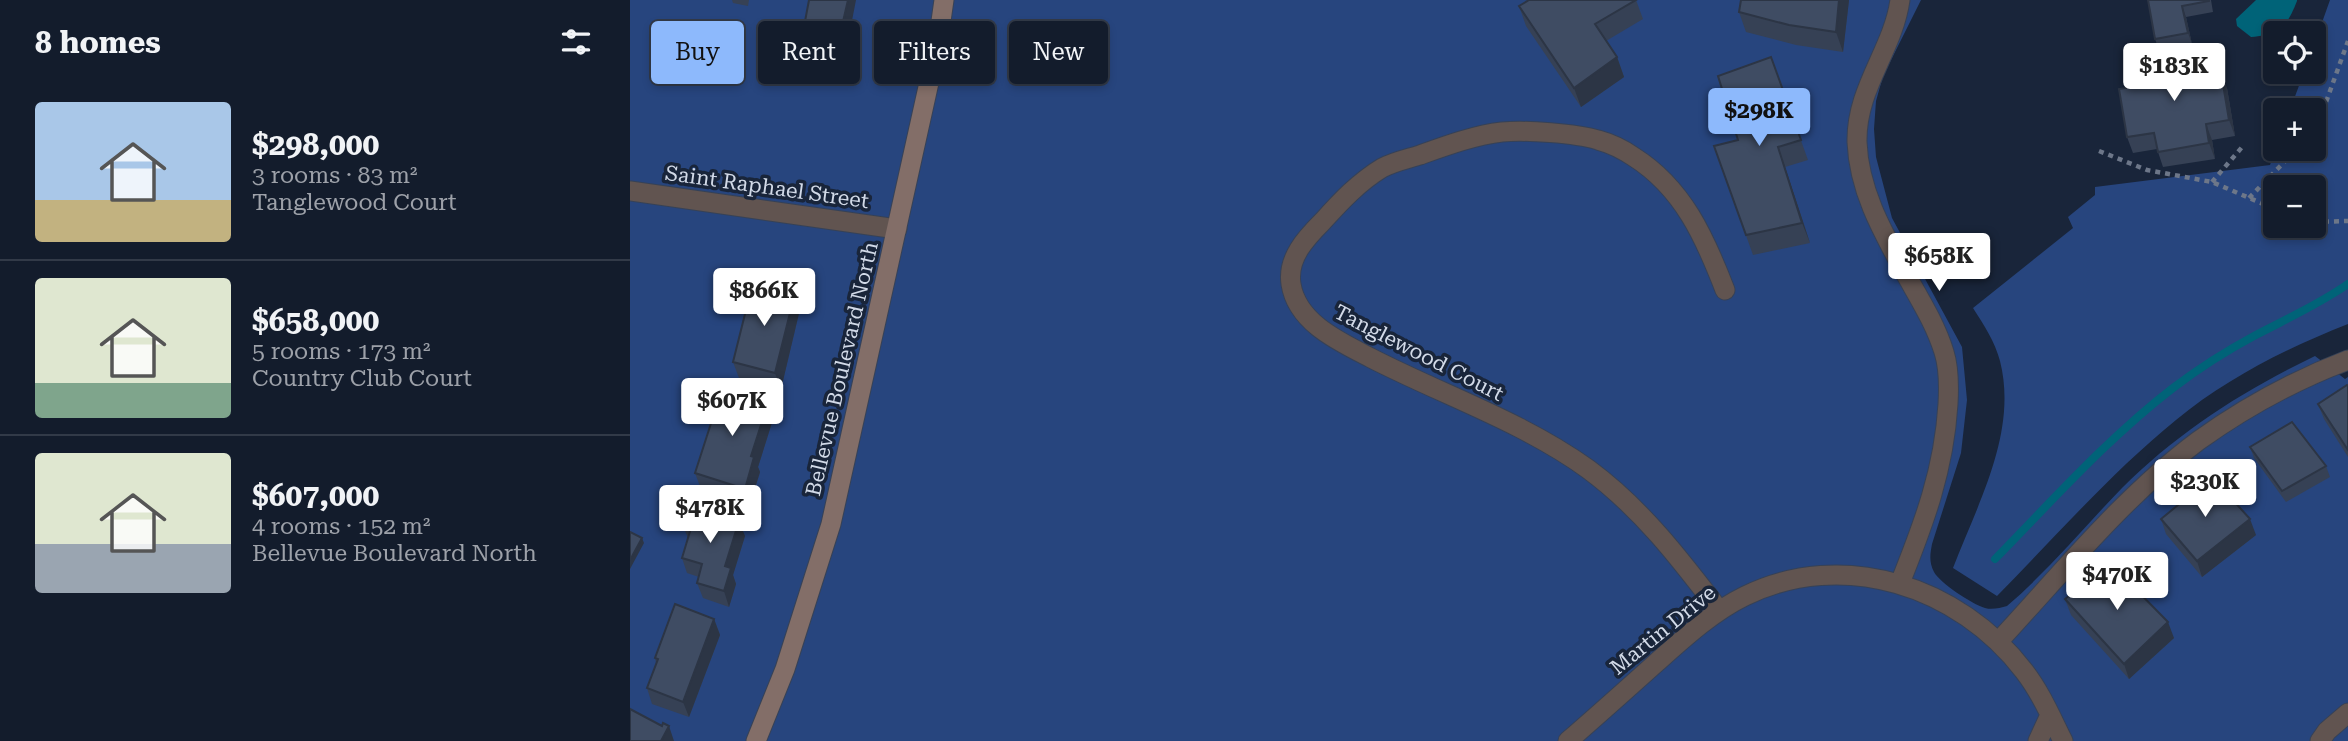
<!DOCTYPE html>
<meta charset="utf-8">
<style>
body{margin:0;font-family:"Roboto Serif",serif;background:#202938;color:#f1f3f6;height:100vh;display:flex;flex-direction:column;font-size:26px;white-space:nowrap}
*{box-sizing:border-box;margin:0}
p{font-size:23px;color:#9da1a9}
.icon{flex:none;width:38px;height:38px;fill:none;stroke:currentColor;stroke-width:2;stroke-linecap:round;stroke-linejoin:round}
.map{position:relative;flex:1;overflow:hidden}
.drawer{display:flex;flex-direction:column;background:#131c2c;width:630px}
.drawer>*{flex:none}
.banner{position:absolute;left:21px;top:21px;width:665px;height:63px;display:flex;gap:14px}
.controls{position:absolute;left:1633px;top:21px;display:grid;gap:14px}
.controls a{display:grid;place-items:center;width:63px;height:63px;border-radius:7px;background:#131c2c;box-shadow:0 4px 10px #0003,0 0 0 2px #323a48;font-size:35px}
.price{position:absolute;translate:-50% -60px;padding:0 16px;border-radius:7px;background:#fff;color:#222;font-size:23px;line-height:46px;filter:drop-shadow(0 2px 4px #0008)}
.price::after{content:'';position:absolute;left:50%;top:42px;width:21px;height:16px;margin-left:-10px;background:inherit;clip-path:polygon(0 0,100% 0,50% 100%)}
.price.selected{background:#8db9fc;color:#111}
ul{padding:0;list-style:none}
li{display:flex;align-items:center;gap:21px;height:175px;padding:0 35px}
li+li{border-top:2px solid #323a48}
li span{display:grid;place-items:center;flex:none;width:196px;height:140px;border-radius:7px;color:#555}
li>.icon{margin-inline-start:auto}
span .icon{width:84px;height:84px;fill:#fffc;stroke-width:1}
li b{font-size:30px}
h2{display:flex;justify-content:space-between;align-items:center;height:84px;padding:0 35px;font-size:30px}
.tag{padding:0 24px;border-radius:7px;background:#131c2c;box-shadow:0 4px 10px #0003,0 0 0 2px #323a48;font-size:24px;line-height:63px}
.tag.selected{background:#8db9fc;color:#111}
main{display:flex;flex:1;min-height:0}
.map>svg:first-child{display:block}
.green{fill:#27457e;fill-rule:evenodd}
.water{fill:#006378}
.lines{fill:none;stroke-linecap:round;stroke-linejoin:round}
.stream{stroke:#006378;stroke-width:8}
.minor-casing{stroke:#374256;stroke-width:21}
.secondary-casing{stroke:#374256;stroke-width:21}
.path{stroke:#6d7789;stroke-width:4.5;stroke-dasharray:5 5;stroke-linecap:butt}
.minor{stroke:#615450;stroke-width:19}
.secondary{stroke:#836e68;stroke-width:19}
.wall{fill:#364155}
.shaded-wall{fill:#2c3545}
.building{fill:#3f4c63;stroke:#2c3545;stroke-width:2}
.labels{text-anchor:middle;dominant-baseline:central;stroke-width:7;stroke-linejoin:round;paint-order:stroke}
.street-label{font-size:21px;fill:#d2dae8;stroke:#19253a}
</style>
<main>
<section class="drawer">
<h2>8 homes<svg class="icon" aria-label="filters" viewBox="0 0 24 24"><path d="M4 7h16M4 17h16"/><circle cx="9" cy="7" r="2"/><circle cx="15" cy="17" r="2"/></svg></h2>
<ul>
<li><span style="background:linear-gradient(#a9c7e8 70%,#c2b280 0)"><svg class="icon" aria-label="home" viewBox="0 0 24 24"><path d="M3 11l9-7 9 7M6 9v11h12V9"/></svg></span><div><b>$298,000</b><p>3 rooms · 83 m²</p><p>Tanglewood Court</p></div></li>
<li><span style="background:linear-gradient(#dfe7d0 75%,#7fa58c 0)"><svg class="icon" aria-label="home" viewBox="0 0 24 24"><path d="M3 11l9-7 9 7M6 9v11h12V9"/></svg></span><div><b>$658,000</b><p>5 rooms · 173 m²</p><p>Country Club Court</p></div></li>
<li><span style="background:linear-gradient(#dfe7d0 65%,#9aa5b1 0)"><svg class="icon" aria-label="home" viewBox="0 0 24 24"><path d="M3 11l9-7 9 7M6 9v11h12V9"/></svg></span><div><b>$607,000</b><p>4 rooms · 152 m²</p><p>Bellevue Boulevard North</p></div></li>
</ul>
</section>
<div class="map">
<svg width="1718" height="741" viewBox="0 0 1718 741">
<rect width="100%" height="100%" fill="#19253a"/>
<path class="green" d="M0 0H1291L1253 76 1246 101 1244 129 1246 157 1262 218 1332 347 1337 400 1331 453 1302 544C1300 555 1299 562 1304 572 1310 583 1342 604 1355 608 1362 610 1370 608 1377 606 1419 570 1454 527 1492 488 1548 432 1614 390 1685 356L1715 379 1718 377V741H0Z
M1700 0H1718V324C1657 348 1597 378 1546 420 1482 472 1426 536 1367 596L1323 568C1348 503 1388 432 1370 361 1365 342 1354 325 1343 308L1443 228 1438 217 1465 195V187L1640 165 1646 149H1684V110H1660L1674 72H1684V45ZM1684 187V226H1645V187Z"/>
<path class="water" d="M1626 0H1667V1C1657 27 1649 35 1621 37L1607 26 1606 19Z"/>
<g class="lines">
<path class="stream" d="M1365 559C1422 501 1478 438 1543 388 1568 369 1596 351 1624 336 1656 319 1688 305 1718 284"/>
<g class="minor-casing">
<path id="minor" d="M1270 0C1263 50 1226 88 1227 142 1229 193 1255 236 1279 280 1292 303 1306 326 1314 352 1319 368 1319 387 1318 404 1314 470 1294 523 1270 583
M0 191 267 229
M1089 610C1050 559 1011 508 958 469 893 422 813 395 741 358 710 342 667 323 661 284 657 258 676 238 693 221 711 201 729 182 752 168 763 162 777 159 790 155 815 146 845 135 872 132 896 130 945 133 968 140 979 143 994 150 1004 157 1053 188 1075 238 1095 290
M1368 642C1431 574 1494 496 1568 441 1614 408 1665 380 1718 360
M938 741C968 715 997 689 1026 663 1053 639 1082 612 1115 596 1213 548 1329 586 1394 671 1411 693 1421 717 1433 741
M1408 741 1420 715
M1690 741 1697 731 1718 713"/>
</g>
<g class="secondary-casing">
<path id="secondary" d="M126 741 155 669 201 524 308 42 314 0"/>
</g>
<path class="path" d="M1678 110 1694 105
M1684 129 1691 116 1718 41
M1469 151 1517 170 1582 182 1645 209
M1582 182 1613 146
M1619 198 1667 149
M1684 222 1718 221"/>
<use href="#minor" class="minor"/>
<use href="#secondary" class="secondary"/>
</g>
<path class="wall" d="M102 0H119L118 6 103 3Z
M1006 0 1013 19 976 41 987 57 994 77 951 107 896 26 889 6Z
M1111 0H1219L1213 52 1166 45 1116 32 1109 12Z
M1518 0H1581L1583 12 1556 17 1562 44 1529 50 1525 39Z
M219 36 221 43 213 71 175 64 170 48Z
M1141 57 1178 160 1155 167 1180 243 1123 255 1084 146 1108 140Z
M1569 68 1571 76 1597 88 1605 136 1582 140 1585 159 1533 167 1527 149 1503 153 1497 137 1516 85Z
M170 309 151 389 109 378 103 362Z
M1718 386V457L1694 419 1688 404Z
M139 400 144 416 128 467 130 472 120 504 71 489 65 473Z
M1620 447 1696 466 1700 477 1656 502 1624 458Z
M1531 519 1626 535 1572 577 1536 534Z
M53 526 115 536 103 575 106 584 99 607 73 598 67 583 69 577 57 573 52 558 58 538Z
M1435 599 1544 638 1499 679 1441 615Z
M84 619 90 635 59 717 22 704 17 688 26 663 25 658Z"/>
<path class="shaded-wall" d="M218 0H226L219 36 221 43 213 71 207 55Z
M1209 0H1219L1213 52 1206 32Z
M1552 6 1556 17 1562 44 1558 33Z
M1564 52 1569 68 1573 92 1568 76Z
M987 57 994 77 951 107 944 88Z
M1591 72 1597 88 1605 136 1599 120Z
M1576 124 1582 140 1585 159 1579 143Z
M1148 147 1155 167 1180 243 1172 223Z
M165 293 170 309 151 389 145 373Z
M139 400 144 416 128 467 130 472 120 504 115 489 121 456Z
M1620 519 1626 535 1572 577 1567 561Z
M109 521 115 536 103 575 106 584 99 607 94 591 95 566Z
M12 538 14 543 0 569V560Z
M84 619 90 635 59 717 53 702Z
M1538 622 1544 638 1499 679 1494 664Z
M39 726 44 741H31Z"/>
<path class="building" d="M179 0H218L212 26 216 27 207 55 170 48Z
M899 0H1006L965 24 987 57 944 88 889 6Z
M1111 0H1209L1206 32 1159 25 1109 12Z
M1518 0H1579V1L1552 6 1558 33 1525 39Z
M1564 52 1568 76 1591 72 1599 120 1576 124 1579 143 1528 152 1524 133 1497 137 1489 89 1516 85 1512 61Z
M1141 57 1171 140 1148 147 1172 223 1116 235 1084 146 1108 140 1088 76Z
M123 282 165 293 145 373 103 362Z
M1717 385 1718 386V450L1688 404Z
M93 386 139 400 121 456 124 457 115 489 65 473Z
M1662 422 1696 466 1652 491 1620 447Z
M1582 477 1620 519 1567 561 1531 519Z
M59 505 109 521 95 566 101 568 94 591 67 583 72 564 52 558 61 528 53 526Z
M0 532 12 538 0 560Z
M1480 563 1538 622 1494 664 1435 599Z
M45 604 84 619 53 702 17 688 28 659 25 658Z
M0 709 32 726 33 723 39 726 31 741H0Z"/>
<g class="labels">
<g class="street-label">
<text transform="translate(137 187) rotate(8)">Saint Raphael Street</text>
<text transform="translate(789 353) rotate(27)">Tanglewood Court</text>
<text transform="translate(212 369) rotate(-77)">Bellevue Boulevard North</text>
<text transform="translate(1033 630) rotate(-39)">Martin Drive</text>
</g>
</g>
</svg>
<div class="controls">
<a><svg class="icon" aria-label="locate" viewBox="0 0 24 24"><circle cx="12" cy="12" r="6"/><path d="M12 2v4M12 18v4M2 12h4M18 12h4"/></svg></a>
<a>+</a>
<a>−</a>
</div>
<b class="price" style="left:1544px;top:103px">$183K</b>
<b class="price selected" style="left:1129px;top:148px">$298K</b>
<b class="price" style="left:1309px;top:293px">$658K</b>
<b class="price" style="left:134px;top:328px">$866K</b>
<b class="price" style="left:102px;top:438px">$607K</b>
<b class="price" style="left:1575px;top:519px">$230K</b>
<b class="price" style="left:80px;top:545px">$478K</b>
<b class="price" style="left:1487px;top:612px">$470K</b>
<div class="banner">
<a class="tag selected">Buy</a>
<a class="tag">Rent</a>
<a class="tag">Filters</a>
<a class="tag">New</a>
</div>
</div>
</main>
